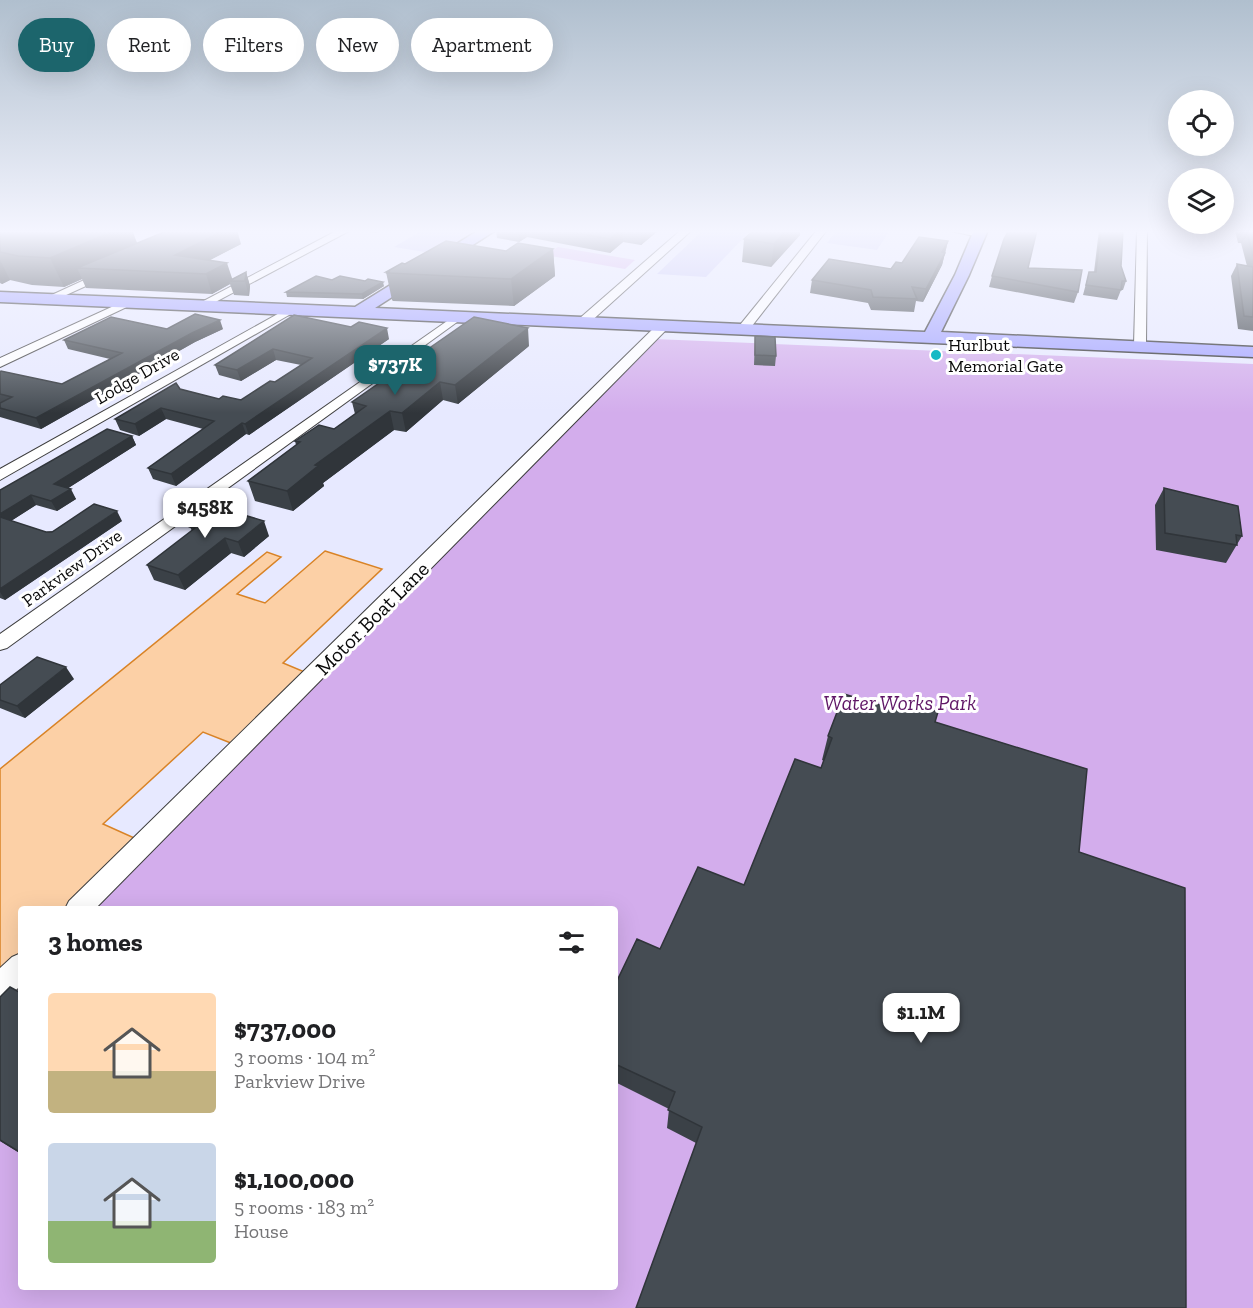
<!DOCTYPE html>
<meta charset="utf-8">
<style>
body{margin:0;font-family:"Zilla Slab",serif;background:#f2f2f2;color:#202124;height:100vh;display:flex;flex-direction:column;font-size:22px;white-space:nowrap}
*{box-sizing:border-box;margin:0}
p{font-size:20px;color:#757577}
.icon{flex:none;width:33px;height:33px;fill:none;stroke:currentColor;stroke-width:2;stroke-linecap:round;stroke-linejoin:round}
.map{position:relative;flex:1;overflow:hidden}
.details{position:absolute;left:18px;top:906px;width:600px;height:384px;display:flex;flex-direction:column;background:#fff;border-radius:6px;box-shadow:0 6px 24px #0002}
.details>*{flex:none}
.top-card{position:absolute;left:18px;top:18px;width:600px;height:54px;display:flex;gap:12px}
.tools{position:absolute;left:1168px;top:90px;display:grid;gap:12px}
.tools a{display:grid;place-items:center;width:66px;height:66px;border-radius:50%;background:#fff;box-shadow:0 6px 24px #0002;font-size:30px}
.price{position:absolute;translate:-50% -51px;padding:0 14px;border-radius:12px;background:#fff;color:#222;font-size:20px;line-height:39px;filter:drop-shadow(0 2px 3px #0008)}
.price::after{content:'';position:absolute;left:50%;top:36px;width:18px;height:14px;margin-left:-9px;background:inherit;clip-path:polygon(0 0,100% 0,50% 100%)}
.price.current{background:#1c656c;color:#fff}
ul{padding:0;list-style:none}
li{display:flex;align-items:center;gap:18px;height:150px;padding:0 30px}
li span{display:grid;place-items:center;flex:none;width:168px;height:120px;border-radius:6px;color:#555}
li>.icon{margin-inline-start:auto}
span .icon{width:72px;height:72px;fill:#fffc;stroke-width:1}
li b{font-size:26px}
h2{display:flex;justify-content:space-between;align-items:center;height:72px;padding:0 30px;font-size:26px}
.chip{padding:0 21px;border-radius:27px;background:#fff;box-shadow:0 6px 24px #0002;font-size:21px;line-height:54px}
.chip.current{background:#1c656c;color:#fff}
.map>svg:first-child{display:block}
.farmland{fill:#c6c4f7}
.green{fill:#d3adec}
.water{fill:#fcd0a6;stroke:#d98326;stroke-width:1.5}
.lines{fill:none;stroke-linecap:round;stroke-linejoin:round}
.street-casing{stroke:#3d3d3d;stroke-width:2}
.secondary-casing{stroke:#2c2c2c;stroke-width:3}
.street{fill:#fff;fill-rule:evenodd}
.secondary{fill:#a2a2ff;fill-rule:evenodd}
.wall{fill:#3b4147}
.shaded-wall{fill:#30353a}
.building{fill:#454c53;stroke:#30353a;stroke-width:1.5}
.poi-dot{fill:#17b9c5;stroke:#fff;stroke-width:2}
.labels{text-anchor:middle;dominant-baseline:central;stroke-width:6;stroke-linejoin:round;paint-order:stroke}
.far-poi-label{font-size:18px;fill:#0a0a0a;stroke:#fff;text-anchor:start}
.far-street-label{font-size:18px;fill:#0a0a0a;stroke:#fff}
.street-label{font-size:21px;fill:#0a0a0a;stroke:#fff}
.park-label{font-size:21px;font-style:italic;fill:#5f1666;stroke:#fff}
</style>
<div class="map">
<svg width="1253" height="1308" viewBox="0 0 1253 1308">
<rect width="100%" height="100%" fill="#e7e9ff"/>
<path class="farmland" d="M423 230H477L437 254 394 247Z
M703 230H751L706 277 657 274Z
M837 230H890L877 250 827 243Z"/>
<path class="green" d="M558 247 635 260 625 269 545 255Z
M654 339 1253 364V1308H0V1008L21 987V1287H615V909H96Z"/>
<path class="water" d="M325 551 382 569 283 663 307 673 236 745 203 732 103 824 141 841 73 909H21V961L0 982V769L267 552 281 557 237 594 265 603Z"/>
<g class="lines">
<g class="street-casing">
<path id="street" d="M338 230H351L206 307 202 308 196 305Z
M681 230H692L588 324H580V318Z
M817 230H827L748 331H740V325Z
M946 230H973L984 234 979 237Z
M1137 230H1147L1146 345 1140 349 1134 345Z
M106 270 110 271V275L53 301H45L43 299Z
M129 299 135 302 133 304 0 367V358Z
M292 306 296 307V311L0 480V469Z
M460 312 464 313V317L7 648 0 650V634Z
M664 321 670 325 668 328 95 909H65L69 901 660 322Z
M21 953V985L10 996 0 1000V968L12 957Z"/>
</g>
<g class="secondary-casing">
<path id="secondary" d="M479 230H496L375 308 925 332 955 275 974 230H988L969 275 941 332 1253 347V357L0 302V292L355 307Z"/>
</g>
<use href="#street" class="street"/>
<use href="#secondary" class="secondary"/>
</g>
<path class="wall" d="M0 230H132L137 243 241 244 210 260 232 279 246 272 250 286 249 296 234 295 230 284 212 294 86 288 82 279 64 287 32 285 10 280 2 284 0 283Z
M357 230H382L376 233Z
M496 230H659L641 245 623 242 610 253 527 237 519 242 497 238Z
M1099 230H1123L1121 266 1126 281 1123 290H1121L1117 300 1083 295 1089 272H1094Z
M1235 230H1253V331L1238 329 1231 276 1237 264 1247 266 1241 243H1238Z
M800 235 771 267 742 262 744 239Z
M948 241 942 265 923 302 916 301 914 312 871 310 868 303 810 293 812 280 891 269Z
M553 249 555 276 514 306 393 301 392 300 386 272 405 264 506 251Z
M1028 268 1078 292 1074 303 989 287 992 276Z
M332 280 384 286 363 299 287 297 286 292Z
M294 315 389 339 249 435 246 434 176 486 153 479 148 468 203 429 166 419 139 436 120 430 115 419 180 389 219 399 241 400 275 382 301 365 276 360 241 381 219 375 215 365Z
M167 329H223L195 342 41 429 0 417V403H1H0V372L62 384 110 359 68 349 64 340Z
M755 336 776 356 775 366 754 365Z
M529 346 458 404 443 400 406 432 394 430 323 483 324 486 293 511 255 501 248 481 296 445 295 441 334 429 355 414 352 402Z
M132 436 136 445 68 488 76 499 57 511 36 505 11 521 46 532 122 521 5 600 0 598V490Z
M1164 488 1242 536 1226 563 1156 550 1155 505Z
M190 527 269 536 244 557 231 553 185 590 154 580 147 565 192 531Z
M74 679 25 718 0 708V685Z
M900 711 938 712 696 1143 667 1128 669 1109 615 1082V985L660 949 744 885 821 768 824 761 822 760 828 736Z
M21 993V1154L0 1141V997Z"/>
<path class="shaded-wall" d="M116 230H132L140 252 77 268 82 279 64 287 50 258Z
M225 230H237L241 244 185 273 175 255Z
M519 230H527V237L519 242Z
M621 230H623V242L610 253V239Z
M642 230H659L641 245V232Z
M787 230H800V235L771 267 774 244Z
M948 241 942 265 923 302 926 289 942 252Z
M553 249 555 276 514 306 511 279Z
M0 260 10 280 2 284 0 280Z
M227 263 233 281H229L230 284 212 294 206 274Z
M246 272 250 286 249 296 245 281Z
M383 282 384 286 363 299 362 294Z
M220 320 223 329 195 342 41 429 36 418 192 333Z
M387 328 389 339 249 435 245 424Z
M528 328 529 346 458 404 455 385Z
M273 349 276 360 241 381 237 370Z
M440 382 443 400 406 432 402 413Z
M161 408 166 419 139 436 135 424Z
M390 411 394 430 323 483 324 486 293 511 287 491 315 465Z
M242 423 246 434 176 486 171 474Z
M132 436 136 445 59 494 54 484Z
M71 489 76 499 57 511 51 501Z
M31 495 36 505 3 526 0 521V514Z
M117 511 122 521 5 600 0 592V589Z
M264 521 269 536 244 557 238 542Z
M225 538 231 553 185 590 178 575Z
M66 667 74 679 25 718 17 706Z"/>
<path class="building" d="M0 230H116L50 258 18 256 0 252Z
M169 230H225L175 255 227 263 206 274 77 268Z
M560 230H621L610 239Z
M754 230H787L774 244 744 239Z
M1009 230H1037L1028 268 1082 270 1078 292 992 276 1004 239Z
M1101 230H1123L1121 266 1126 281H1122L1121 290 1086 285 1089 272H1096Z
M1243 230H1253V256L1247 232H1243Z
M919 237 948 241 942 252 945 253 926 289 912 287 917 299 873 297 871 290 812 280 829 259 891 269 896 262 902 263Z
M446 241 506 251 518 243 553 249 511 279 388 273 390 272H386L402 263 405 264Z
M1237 264 1253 267V317L1244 316Z
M246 272 245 281H229Z
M316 276 332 280 340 276 365 281 368 279 383 282 362 294 286 292Z
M195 314 220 320 192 333 36 418 0 408V403L12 397 0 394V372L1 371 62 384 122 353 64 340 111 317 167 329Z
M294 315 351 327 359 322 387 328 245 424 242 423 171 474 148 468 214 421 161 408 135 424 115 419 176 383 180 389 219 399 223 396 241 400 270 381 275 382 312 358 273 349 237 370 215 365Z
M474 317 528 328 455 385 440 382 402 413 390 411 315 465 318 466 287 491 248 481 300 442 295 441 319 425 334 429 366 406 352 402Z
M755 336 775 337 776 356 755 355Z
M107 429 132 436 54 484 71 489 51 501 31 495 0 514V490Z
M1164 488 1238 506 1242 536 1236 535 1237 545 1165 533Z
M94 504 117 511 0 589V517L46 532H52Z
M217 507 264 521 238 542 225 538 178 575 147 565 195 528 190 527Z
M37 657 66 667 17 706 0 700V685Z
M844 694 900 711 903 701 938 712 935 722 1087 769 1079 852 1185 888 1186 1308H636L702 1127 668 1110 675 1092 615 1064V985L637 939 660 949 698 867 744 885 795 759 821 768 832 738 828 736Z
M10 987 21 993V1153L0 1140V997Z"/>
<linearGradient id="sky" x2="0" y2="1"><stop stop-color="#b0bfce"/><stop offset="0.56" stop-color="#f4f5ff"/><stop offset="1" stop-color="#f4f5ff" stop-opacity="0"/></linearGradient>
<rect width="1253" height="413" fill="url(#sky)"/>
<circle class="poi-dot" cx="936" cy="355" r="6"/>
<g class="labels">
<g class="far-poi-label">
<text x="948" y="345">Hurlbut<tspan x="948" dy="21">Memorial Gate</tspan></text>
</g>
<g class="far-street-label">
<text transform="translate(137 376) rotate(-30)">Lodge Drive</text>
<text transform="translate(72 568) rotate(-36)">Parkview Drive</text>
</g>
<g class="street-label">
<text transform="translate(372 618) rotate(-45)">Motor Boat Lane</text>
</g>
<g class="park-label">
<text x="900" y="702">Water Works Park</text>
</g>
</g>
</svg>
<div class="tools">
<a><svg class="icon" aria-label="locate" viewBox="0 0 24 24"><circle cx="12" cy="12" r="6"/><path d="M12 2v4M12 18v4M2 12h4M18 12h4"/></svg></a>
<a><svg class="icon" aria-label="layers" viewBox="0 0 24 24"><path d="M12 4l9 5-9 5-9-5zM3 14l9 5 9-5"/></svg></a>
</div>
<b class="price current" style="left:395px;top:396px">$737K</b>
<b class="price" style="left:205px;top:539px">$458K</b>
<b class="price" style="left:921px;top:1044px">$1.1M</b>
<div class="top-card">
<a class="chip current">Buy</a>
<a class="chip">Rent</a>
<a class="chip">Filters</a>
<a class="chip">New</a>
<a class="chip">Apartment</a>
</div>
<section class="details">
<h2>3 homes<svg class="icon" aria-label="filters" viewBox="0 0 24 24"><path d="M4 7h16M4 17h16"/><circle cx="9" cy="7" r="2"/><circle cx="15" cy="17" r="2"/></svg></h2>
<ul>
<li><span style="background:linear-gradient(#ffd9b3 65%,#c2b280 0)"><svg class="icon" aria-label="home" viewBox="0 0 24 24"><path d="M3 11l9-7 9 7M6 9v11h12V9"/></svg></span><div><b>$737,000</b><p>3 rooms · 104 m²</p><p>Parkview Drive</p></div></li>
<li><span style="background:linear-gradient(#c9d6e8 65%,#8fb573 0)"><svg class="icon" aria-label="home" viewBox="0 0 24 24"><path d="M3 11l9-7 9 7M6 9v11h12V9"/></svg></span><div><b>$1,100,000</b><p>5 rooms · 183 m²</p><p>House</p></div></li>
</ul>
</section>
</div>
